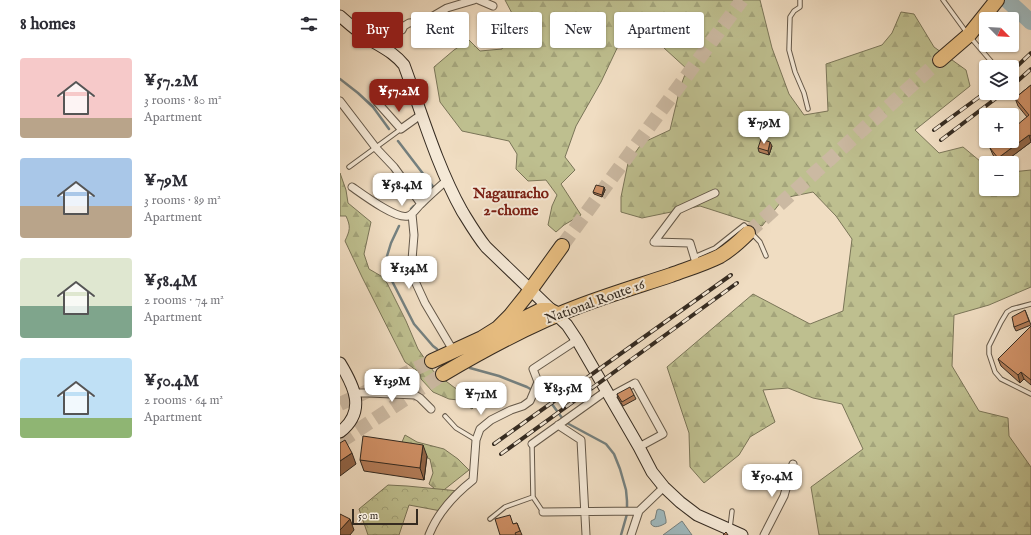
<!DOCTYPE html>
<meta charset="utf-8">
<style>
body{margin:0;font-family:"IM FELL English",serif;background:#f7f7f7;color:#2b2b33;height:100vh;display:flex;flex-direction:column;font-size:15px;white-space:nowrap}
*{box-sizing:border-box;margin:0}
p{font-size:13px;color:#7c7c81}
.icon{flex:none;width:22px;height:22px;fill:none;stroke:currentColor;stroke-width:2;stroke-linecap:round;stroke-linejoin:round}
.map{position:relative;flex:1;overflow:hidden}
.panel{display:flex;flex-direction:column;background:#fff;width:340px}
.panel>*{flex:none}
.guide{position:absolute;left:12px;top:12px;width:380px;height:36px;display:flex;gap:8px}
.needle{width:26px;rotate:114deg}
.tools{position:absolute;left:639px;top:12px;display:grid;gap:8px}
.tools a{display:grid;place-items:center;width:40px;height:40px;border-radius:4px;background:#fff;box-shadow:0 1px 3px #0004;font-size:20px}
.scale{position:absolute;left:12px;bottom:10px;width:66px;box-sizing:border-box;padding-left:4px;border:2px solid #352b21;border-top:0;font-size:11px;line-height:14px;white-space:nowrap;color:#352b21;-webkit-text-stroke:3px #f5e9d7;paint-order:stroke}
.price{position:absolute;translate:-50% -34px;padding:0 9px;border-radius:8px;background:#fff;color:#222;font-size:13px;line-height:26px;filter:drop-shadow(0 1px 2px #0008)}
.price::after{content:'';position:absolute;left:50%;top:24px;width:12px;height:9px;margin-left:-6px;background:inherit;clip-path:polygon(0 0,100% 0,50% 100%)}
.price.active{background:#8f2418;color:#fff}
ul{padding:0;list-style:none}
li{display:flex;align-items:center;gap:12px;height:100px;padding:0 20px}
li span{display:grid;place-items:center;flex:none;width:112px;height:80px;border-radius:4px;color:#555}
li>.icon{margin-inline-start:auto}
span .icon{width:48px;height:48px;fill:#fffc;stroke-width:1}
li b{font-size:17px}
h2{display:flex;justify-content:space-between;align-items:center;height:48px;padding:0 20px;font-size:17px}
.pill{padding:0 14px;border-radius:4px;background:#fff;box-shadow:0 1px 3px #0004;font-size:14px;line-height:36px}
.pill.active{background:#8f2418;color:#fff}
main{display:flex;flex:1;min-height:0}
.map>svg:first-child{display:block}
.forest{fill:url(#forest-firs);stroke:#7a7558}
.park{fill:url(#park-crowns);stroke:#7a7558}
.water{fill:#9fb9be;stroke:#75807f}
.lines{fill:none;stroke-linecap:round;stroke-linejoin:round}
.stream{stroke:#75807f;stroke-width:2.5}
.river{stroke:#9fb9be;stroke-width:16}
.highway-tunnel{stroke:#cbb9a2;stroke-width:14;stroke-dasharray:14 7;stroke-linecap:butt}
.lane-casing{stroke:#645849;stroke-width:5.5}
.street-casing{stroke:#645849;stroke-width:9}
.secondary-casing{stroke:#352b21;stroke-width:13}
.highway-casing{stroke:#352b21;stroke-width:16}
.lane{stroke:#f5e9d7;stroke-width:3.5}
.street{stroke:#f5e9d7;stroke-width:7}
.secondary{stroke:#f5e9d7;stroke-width:11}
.highway{stroke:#e8be81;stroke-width:14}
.rail-casing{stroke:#352b21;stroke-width:4}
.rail{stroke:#f5e9d7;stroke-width:2.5;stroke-dasharray:8;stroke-linecap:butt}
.wall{fill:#b37d59;stroke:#352b21}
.shaded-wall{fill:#926648;stroke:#352b21}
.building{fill:#d09167;stroke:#352b21}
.labels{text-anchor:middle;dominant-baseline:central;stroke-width:4;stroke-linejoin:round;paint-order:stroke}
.street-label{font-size:14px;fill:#352b21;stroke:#f5e9d7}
.neighbourhood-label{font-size:15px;font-weight:bold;fill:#7a1f14;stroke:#f5e9d7}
</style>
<main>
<section class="panel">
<h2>8 homes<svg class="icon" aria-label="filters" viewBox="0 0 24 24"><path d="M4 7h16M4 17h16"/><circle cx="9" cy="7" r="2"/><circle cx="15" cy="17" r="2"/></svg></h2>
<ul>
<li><span style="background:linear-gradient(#f6c9c9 75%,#b9a48a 0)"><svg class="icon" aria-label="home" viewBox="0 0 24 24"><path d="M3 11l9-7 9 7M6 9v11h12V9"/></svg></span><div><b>¥57.2M</b><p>3 rooms · 80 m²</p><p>Apartment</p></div></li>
<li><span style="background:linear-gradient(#a9c7e8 60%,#b9a48a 0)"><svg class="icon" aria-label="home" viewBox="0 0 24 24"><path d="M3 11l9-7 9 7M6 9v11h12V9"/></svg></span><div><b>¥79M</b><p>3 rooms · 89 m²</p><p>Apartment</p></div></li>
<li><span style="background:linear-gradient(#dfe7d0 60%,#7fa58c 0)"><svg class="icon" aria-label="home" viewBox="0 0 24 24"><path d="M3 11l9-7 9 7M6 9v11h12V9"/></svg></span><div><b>¥58.4M</b><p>2 rooms · 74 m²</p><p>Apartment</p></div></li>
<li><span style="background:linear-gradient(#bfe0f5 75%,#8fb573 0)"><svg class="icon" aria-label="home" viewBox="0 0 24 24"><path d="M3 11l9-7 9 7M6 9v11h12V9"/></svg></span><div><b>¥50.4M</b><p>2 rooms · 64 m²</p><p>Apartment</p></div></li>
</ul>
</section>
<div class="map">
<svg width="691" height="535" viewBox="0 0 691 535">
<defs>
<pattern id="forest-firs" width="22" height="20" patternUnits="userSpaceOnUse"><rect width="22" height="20" fill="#bebf8f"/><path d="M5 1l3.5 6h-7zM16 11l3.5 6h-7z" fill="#a4a47b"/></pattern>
<pattern id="park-crowns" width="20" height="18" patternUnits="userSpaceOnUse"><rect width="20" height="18" fill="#bebf8f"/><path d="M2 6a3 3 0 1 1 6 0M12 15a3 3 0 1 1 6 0" fill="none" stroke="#a4a47b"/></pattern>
</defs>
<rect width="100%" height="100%" fill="#f0ddc2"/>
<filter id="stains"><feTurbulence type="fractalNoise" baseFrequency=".005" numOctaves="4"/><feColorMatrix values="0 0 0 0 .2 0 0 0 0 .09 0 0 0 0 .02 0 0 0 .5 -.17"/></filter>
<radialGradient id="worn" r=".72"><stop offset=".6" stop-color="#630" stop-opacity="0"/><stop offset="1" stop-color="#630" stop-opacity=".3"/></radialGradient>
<path class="forest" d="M165 0H420L432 48 449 94 464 115 488 111 486 64 542 45 552 33 561 12 574 14 594 47 626 70 630 86 575 130 599 153 623 147 646 166V189H672V172L691 170V287L649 305 614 315 612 366 639 411 668 418 669 436 691 467V535H479L471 487 523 449 502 404 473 398 448 388 423 390 435 422 410 437 399 455 364 483 350 467 349 433 327 367 413 294 470 324 503 311 512 239 496 216 473 192 444 198 422 226 360 206 302 218 281 212V197L288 163 302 143 330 130 340 88 347 69 324 48V32L315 17 280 42 261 82 236 126 225 157 235 170 221 184 241 215 224 225 216 232 208 225 212 206 217 195 206 180 188 181 176 169 177 154 169 141 122 131 100 102 94 67 114 50 129 40 140 51 162 49 175 19Z
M0 173 6 190 8 203 31 222 24 254 29 269 41 276 47 283 66 321 78 349 94 372 115 388 133 396 137 404 132 409 118 400 109 399 93 392 81 379 80 373 65 362 22 277 5 241C10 230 11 227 6 216H0Z
M65 435 77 442 104 449 118 459 129 470 100 493 89 484 93 473 90 459 71 450 62 442Z"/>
<path class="park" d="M48 485 67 486 119 491 101 511 69 505 59 535H28L19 509Z"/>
<path class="water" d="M319 509 324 511 326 520V523C321 526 314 529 311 524V521L315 519 317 510Z
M342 521 352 535H323Z"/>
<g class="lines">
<path class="stream" d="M0 79 18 93 33 107 49 129
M58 141 94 188 93 189
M71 209 74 206
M59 226 51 243 47 256 51 279 74 324 93 346 97 349
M130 368 159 376 187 387 209 400 225 422 266 444 274 454 280 469 286 490 287 501V514L281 535"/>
<path class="river" d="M667 0 691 22"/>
<path class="highway-tunnel" d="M408 233 600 60
M222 246 402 0
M0 404 92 361
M0 442 103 374"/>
<g class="lane-casing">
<path id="lane" d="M460 0V7L454 11 450 17 449 50 455 72 464 93 468 109
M603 0 627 33
M631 38 656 67
M9 167 61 129
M354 257 375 248 404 225 420 242 426 256
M691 304 672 309 667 312 661 322 649 346V354L655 372 661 379 691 394
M105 416 116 428 136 440
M192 444 193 497 203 512
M150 519 165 507 193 497
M390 528 392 511"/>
</g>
<g class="street-casing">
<path id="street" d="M139 0 153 6
M62 30 64 26 69 23 83 22 107 8 134 0
M0 101 36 148 54 167 81 204
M37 102 61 129 82 114
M12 187C22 194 57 220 68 216 74 214 77 207 82 203 90 195 98 188 107 180
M72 214 74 235 72 260 74 279 85 303 114 352
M314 242 338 210 375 193
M314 242 350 243 357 266
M15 393H29L75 395 80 398 91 409
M269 397 295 383 323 434 299 447
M218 425 241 440 246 535
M192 444 266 391
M203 512 299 511
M89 535C98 512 114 495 133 480L136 440 140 429 151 420 171 410 183 406 190 401 198 382 193 369 237 340
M291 535 299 511 324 487
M424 535 444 496 453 464"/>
</g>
<g class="secondary-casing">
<path id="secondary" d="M0 16C10 25 21 34 32 41 45 49 54 53 64 65 82 114 97 166 122 211 130 224 137 236 146 247L227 325 237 340 299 447 312 472 324 487 340 502 357 515 402 535
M0 363C14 386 27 411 0 432"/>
</g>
<g class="highway-casing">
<path id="highway" d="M600 60 629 35 657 0
M163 329 201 310H209L217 314
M92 361 142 338 158 328 170 316 186 296 222 246
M103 374C147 348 193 323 242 305 271 294 301 285 331 275 347 269 364 264 380 256 390 250 399 242 408 233"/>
</g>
<use href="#lane" class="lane"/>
<use href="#street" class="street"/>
<use href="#secondary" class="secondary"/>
<use href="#highway" class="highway"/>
<g class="rail-casing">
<path id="rail" d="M672 71 691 53
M672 86 691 69
M594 130 646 92
M601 140 663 93
M154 444 391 275
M161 454 397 283"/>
</g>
<use href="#rail" class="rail"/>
</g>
<path class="wall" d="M691 85V142L663 163H659L653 155 650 148 677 127 687 117 678 106 675 98Z
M432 146 429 155 419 152 418 148Z
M264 187 265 190 262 197 254 194 253 192Z
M685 310 691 325 676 331 674 327Z
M691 326V385L684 379 680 383 661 366 658 359Z
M277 394 294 395 296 399 283 406 278 398Z
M87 456 84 480 24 471 20 460Z
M177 523 182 535H160L173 524Z"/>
<path class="shaded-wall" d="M689 135 691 142 663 163H660L658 158Z
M430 142 432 146 429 155 428 151Z
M264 187 265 190 262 197V195Z
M681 372 684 379 680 383 678 375Z
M83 445 87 456 84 480 80 468Z
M12 453 16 464 0 476V461Z
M10 519 14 530 10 535H0V530Z"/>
<path class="building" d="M691 85V136L689 135 658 158 650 148 658 141H672V130L677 126H676L689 115 675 98Z
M421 139 430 142 428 151 418 148Z
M256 185 264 187 262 195 253 192Z
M685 310 689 321 674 327 672 317Z
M691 326V380L681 372 678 375 658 359Z
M290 387 294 395 282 402 277 394Z
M23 436 83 445 80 468 20 460Z
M5 440 12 453 0 461V443Z
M0 514 10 519 0 530Z
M170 515 173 524 177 523 180 531 175 533 176 535H160L155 519Z
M386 532 388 535H383Z"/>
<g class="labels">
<g class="street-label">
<text transform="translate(255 302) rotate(-20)">National Route 16</text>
</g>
<g class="neighbourhood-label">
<text x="171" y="193">Nagauracho<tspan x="171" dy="17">2-chome</tspan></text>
</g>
</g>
<rect width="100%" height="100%" filter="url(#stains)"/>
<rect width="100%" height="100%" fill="url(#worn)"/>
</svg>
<div class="tools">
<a><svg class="needle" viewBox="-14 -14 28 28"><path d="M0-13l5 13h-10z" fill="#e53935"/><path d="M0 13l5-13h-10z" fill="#7c7c81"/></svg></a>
<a><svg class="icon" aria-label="layers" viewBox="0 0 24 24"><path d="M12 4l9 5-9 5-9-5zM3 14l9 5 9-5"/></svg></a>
<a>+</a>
<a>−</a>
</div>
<div class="scale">50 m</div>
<b class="price active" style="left:59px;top:113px">¥57.2M</b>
<b class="price" style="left:424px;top:145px">¥79M</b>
<b class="price" style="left:62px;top:207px">¥58.4M</b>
<b class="price" style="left:69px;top:290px">¥134M</b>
<b class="price" style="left:52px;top:403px">¥139M</b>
<b class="price" style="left:223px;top:410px">¥83.5M</b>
<b class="price" style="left:141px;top:416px">¥71M</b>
<b class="price" style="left:432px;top:498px">¥50.4M</b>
<div class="guide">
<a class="pill active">Buy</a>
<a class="pill">Rent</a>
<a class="pill">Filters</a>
<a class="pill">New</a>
<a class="pill">Apartment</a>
</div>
</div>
</main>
